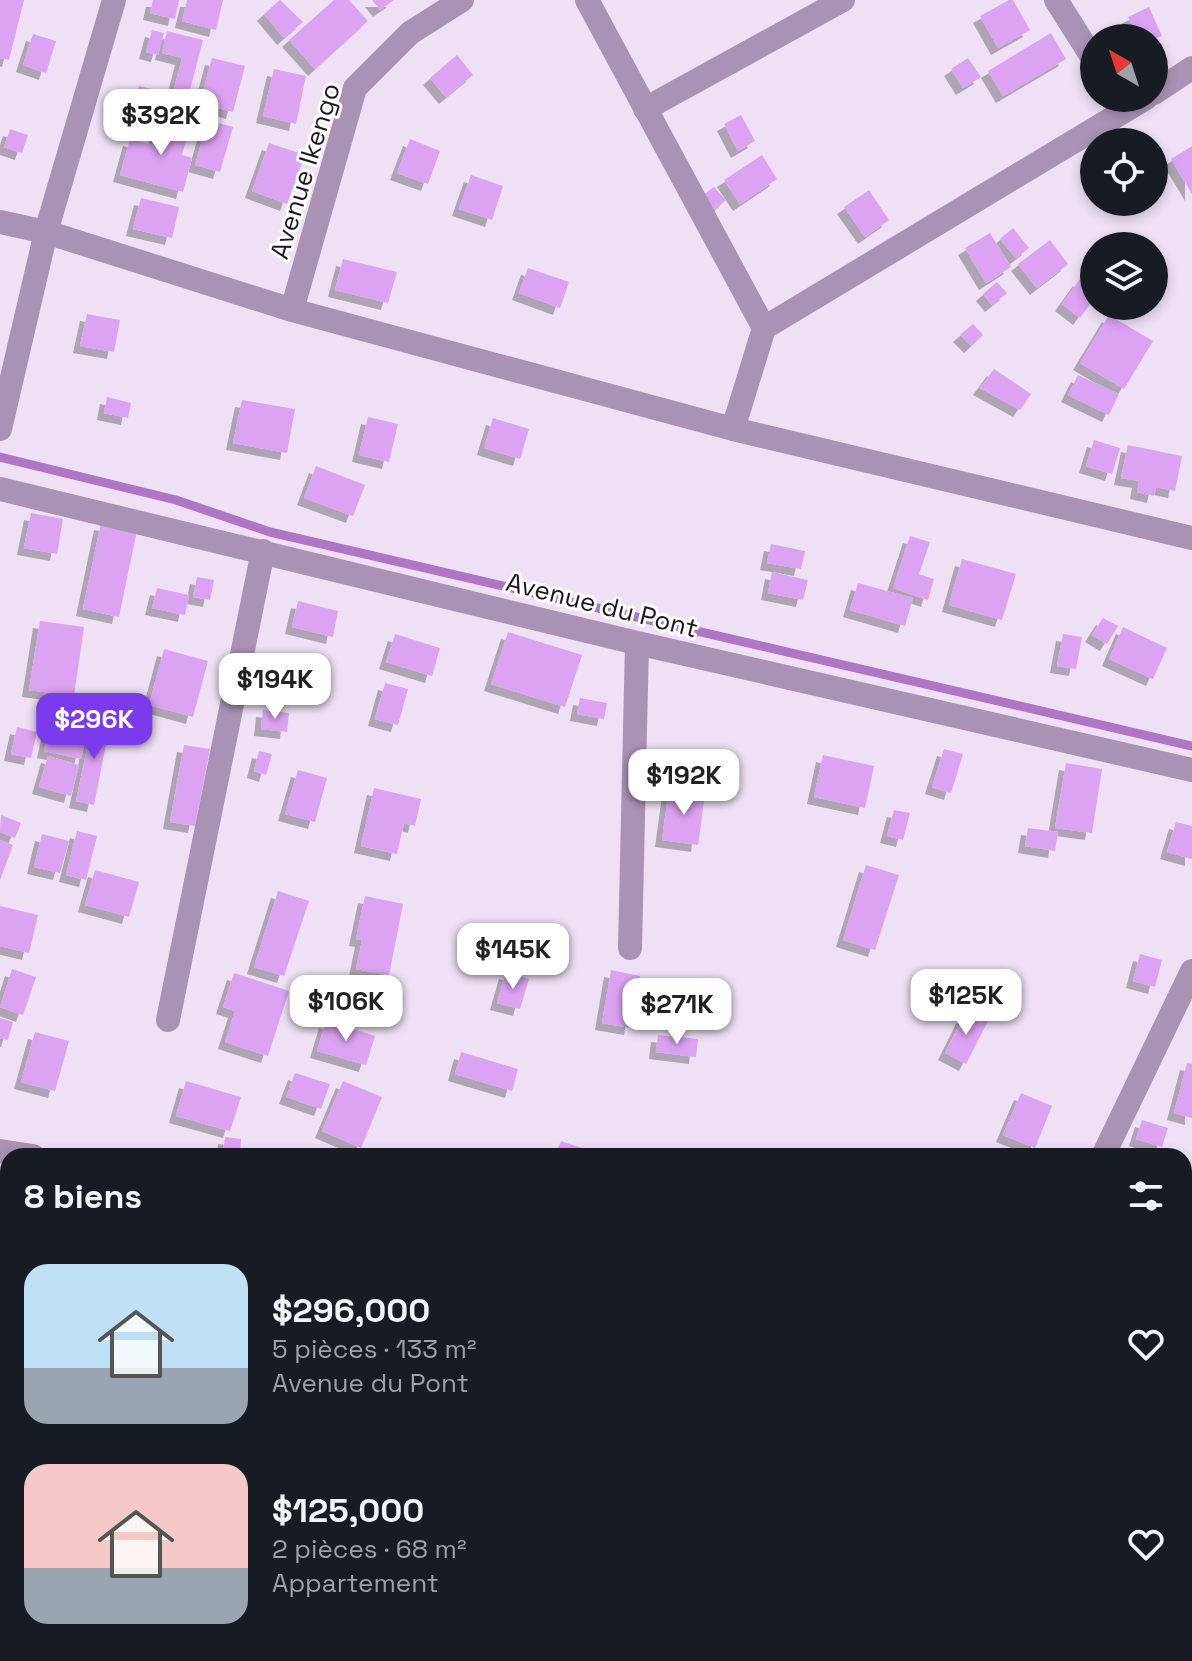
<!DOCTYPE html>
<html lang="fr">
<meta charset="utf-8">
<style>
body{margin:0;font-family:"Space Grotesk",sans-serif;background:#242831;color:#f1f3f6;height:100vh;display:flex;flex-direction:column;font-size:30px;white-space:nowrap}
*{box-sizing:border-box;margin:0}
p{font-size:26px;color:#9ea1a6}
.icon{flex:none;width:44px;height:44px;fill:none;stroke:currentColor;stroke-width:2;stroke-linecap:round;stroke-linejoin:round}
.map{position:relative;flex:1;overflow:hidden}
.side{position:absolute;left:0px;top:1148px;width:1192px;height:514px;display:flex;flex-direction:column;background:#171b24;border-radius:24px 24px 0 0;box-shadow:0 4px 12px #0003}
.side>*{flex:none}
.needle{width:52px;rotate:321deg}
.controls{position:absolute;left:1080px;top:24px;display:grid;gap:16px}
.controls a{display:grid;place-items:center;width:88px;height:88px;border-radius:50%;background:#171b24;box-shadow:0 4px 12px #0003;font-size:40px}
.price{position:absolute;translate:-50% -68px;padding:0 18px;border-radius:16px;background:#fff;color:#222;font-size:26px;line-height:52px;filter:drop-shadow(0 2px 4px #0008)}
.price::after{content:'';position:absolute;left:50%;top:48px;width:24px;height:18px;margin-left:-12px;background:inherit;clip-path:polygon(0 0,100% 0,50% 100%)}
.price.selected{background:#7c3aed;color:#fff}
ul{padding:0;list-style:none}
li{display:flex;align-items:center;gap:24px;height:200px;padding:0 24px}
li span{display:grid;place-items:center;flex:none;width:224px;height:160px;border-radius:24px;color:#555}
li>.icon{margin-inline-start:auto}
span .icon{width:96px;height:96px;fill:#fffc;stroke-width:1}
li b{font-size:34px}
h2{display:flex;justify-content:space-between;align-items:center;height:96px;padding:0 24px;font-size:34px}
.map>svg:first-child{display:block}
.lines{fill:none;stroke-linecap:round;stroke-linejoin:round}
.stream{stroke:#ae76c3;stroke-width:9}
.building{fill:#dda3f3;filter:url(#shadow)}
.minor{stroke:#aa92b4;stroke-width:24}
.labels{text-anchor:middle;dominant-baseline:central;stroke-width:6;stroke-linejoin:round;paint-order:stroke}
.street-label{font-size:26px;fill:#1d181f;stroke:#fff}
</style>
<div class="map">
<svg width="1192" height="1661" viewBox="0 0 1192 1661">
<defs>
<filter id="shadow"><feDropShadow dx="-7" dy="7" stdDeviation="0" flood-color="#0004"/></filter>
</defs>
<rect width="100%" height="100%" fill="#efe0f5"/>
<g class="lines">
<path class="stream" d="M0 457 176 500 270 532 1192 746"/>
</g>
<path class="building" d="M0 0H24L9 60 0 58Z
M153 0H179L175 19 150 13Z
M187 0H223L216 30 182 21Z
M280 0 303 22 284 38 264 14Z
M334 0H349L368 21 315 69 289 40Z
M372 0H394L380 10Z
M1009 0H1013L1030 30 998 48 980 16Z
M1149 7 1162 36 1154 39 1137 38 1128 17Z
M152 30 164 33 158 55 146 52Z
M167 31 203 40 184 113 153 105 156 92 172 97 182 58 162 53Z
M1051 33 1066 59 1003 96 988 71Z
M33 34 56 41 46 73 23 65Z
M457 55 473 75 446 97 430 78Z
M212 58 245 66 233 112 200 103Z
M968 58 981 77 963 88 951 69Z
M274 69 306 76 296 124 263 116Z
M139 86 151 89 148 101 135 97Z
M161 115 191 123 182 155 192 158 183 192 120 175 130 139 153 145Z
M741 115 755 141 738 151 724 124Z
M208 120 233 127 220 172 195 165Z
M10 129 28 135 22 153 4 147Z
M410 139 440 151 428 184 397 173Z
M269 143 305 155 287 204 252 191Z
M1192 146V194L1171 159Z
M762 155 777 179 740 204 724 180Z
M471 175 503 186 492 220 459 209Z
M714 187 726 200 715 210 702 196Z
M869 190 889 220 865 237 844 207Z
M141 198 179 207 172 238 133 229Z
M1013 228 1029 248 1016 258 1000 239Z
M990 233 1011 267 986 283 965 248Z
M1050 240 1068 264 1037 288 1018 264Z
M343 259 397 272 388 303 335 290Z
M528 268 569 282 560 308 519 293Z
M1080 279 1094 290V299L1080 318 1062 304Z
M997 282 1007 293 992 305 983 294Z
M87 314 120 320 114 352 80 346Z
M1109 315 1153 341 1124 389 1080 363Z
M973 324 983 335 971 346 960 335Z
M994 369 1031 394 1020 410 980 388Z
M1078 375 1119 394 1109 415 1068 395Z
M107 397 131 403 128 418 104 413Z
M242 400 295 409 287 453 233 443Z
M368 417 398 424 389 462 359 455Z
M493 418 529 429 520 459 484 448Z
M1094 440 1120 448 1112 474 1086 466Z
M1128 445 1182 456 1175 491 1156 487 1154 496 1137 492 1139 481 1121 478Z
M316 466 365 485 353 516 304 498Z
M31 513 63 519 57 554 24 548Z
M101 523 137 530 119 617 83 609Z
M910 536 930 542 919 574 934 579 928 600 893 588Z
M771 544 805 551 801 569 767 563Z
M962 559 1016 574 1002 620 949 605Z
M772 572 808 580 803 600 768 593Z
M197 577 214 580 210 600 193 597Z
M858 583 913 598 905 626 850 610Z
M157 588 189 595 185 615 152 608Z
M298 601 338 611 333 637 292 627Z
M1103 618 1118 626 1107 644 1092 635Z
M40 621 84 627 74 696 29 690Z
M1123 627 1167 648 1153 679 1109 659Z
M508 632 582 655 565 707 491 684Z
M395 634 440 648 432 676 386 662Z
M1063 634 1082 637 1076 669 1057 666Z
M164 649 208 661 193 717 149 705Z
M385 683 408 689 398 725 375 719Z
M580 698 607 703 604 719 577 714Z
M54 706 91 714 81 759 44 751Z
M263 710 289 713 287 732 261 729Z
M94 716 111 719 94 805 76 801Z
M17 727 37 732 31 758 11 754Z
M184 745 210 749 195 826 170 822Z
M944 749 963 754 951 793 932 787Z
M259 751 272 754 266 775 254 771Z
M823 755 874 766 865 808 814 797Z
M48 756 79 765 71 796 39 787Z
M1066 763 1102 769 1092 833 1055 828Z
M298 770 327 778 315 822 285 814Z
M374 788 421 799 415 826 404 823 397 854 361 846Z
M669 789 705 794 698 845 662 840Z
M894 810 910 813 903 840 887 836Z
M1 815 21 823 15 838 0 832Z
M1176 822 1192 826V859L1167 852Z
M1028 828 1058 832 1055 851 1025 846Z
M77 831 97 836 86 880 66 875Z
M42 834 69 841 60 873 34 867Z
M0 840 13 845 0 880Z
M866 865 899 875 875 950 843 940Z
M95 870 139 882 129 917 85 905Z
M278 891 309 901 284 976 254 967Z
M365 896 403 904 389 975 356 969 362 940 356 939Z
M0 906 38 915 29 953 0 946Z
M1140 954 1162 960 1155 987 1133 981Z
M12 969 36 977 23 1015 0 1007Z
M611 970 640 976 631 1028 602 1023Z
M506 972 529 979 520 1009 497 1003Z
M234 973 289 991 268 1056 225 1042 235 1011 223 1007Z
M966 1011 988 1021 966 1064 945 1053Z
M0 1018 13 1022 8 1040 0 1038Z
M326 1021 375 1036 366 1065 317 1051Z
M35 1032 69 1041 55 1091 21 1082Z
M658 1035 698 1039 696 1057 656 1052Z
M461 1052 518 1069 512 1091 455 1074Z
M1187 1063 1192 1064V1118L1174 1113Z
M295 1073 330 1084 321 1109 286 1097Z
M186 1081 241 1097 230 1131 176 1116Z
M343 1081 382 1097 361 1148 322 1131Z
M1021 1093 1052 1106 1035 1148 1003 1135Z
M1142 1120 1168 1128 1162 1147 1136 1139Z
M225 1137 241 1139 240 1155 223 1153Z
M561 1141 603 1155V1156H555Z
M0 1215 8 1217 1 1256H0Z
M0 1315 8 1316V1378L0 1377Z
M224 1654H265L263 1661H222Z
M338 1654H357L356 1661H337Z
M604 1654H653L651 1661H601Z
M1121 1654H1160L1157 1661H1118Z"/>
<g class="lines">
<path class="minor" d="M587 0 764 328
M1056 0 1094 60
M1154 93 1192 68
M645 109 843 0
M0 222 46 232 292 310 733 429 1192 538
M292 310 355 88 410 33 462 0
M0 429 46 232 114 0
M733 429 764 328 1146 98
M0 489 637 643 1192 770
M630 948 637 643
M168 1020 263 551
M0 1151 33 1156
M1103 1156 1192 971
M0 1414 8 1416
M870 1661 872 1654"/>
</g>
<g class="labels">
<g class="street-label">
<text transform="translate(305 171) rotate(-73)">Avenue Ikengo</text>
<text transform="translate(602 605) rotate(14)">Avenue du Pont</text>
</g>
</g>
</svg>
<div class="controls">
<a><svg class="needle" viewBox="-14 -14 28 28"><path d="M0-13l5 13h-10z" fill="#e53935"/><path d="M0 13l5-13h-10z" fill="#9ea1a6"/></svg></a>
<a><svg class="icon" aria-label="locate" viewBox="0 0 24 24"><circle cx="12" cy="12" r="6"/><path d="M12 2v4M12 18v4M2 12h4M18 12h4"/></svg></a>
<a><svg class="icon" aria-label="layers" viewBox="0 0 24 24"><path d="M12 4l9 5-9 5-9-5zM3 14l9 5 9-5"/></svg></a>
</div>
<b class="price" style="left:161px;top:157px">$392K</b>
<b class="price" style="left:275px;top:721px">$194K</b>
<b class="price selected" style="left:94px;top:761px">$296K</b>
<b class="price" style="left:684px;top:817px">$192K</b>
<b class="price" style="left:513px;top:991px">$145K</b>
<b class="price" style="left:966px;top:1037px">$125K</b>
<b class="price" style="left:346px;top:1043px">$106K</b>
<b class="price" style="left:677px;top:1046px">$271K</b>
<section class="side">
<h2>8 biens<svg class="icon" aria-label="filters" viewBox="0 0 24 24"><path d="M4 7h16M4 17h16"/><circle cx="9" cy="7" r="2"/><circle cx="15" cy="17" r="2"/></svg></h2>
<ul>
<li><span style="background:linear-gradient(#bfe0f5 65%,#9aa5b1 0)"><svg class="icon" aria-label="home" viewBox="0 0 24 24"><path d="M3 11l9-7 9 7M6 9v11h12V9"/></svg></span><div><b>$296,000</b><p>5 pièces · 133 m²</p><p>Avenue du Pont</p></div><svg class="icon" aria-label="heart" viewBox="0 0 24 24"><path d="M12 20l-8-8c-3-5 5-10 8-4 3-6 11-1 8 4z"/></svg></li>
<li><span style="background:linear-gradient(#f6c9c9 65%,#9aa5b1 0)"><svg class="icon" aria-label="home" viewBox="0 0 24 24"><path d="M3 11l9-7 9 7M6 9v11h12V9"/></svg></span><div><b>$125,000</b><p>2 pièces · 68 m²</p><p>Appartement</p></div><svg class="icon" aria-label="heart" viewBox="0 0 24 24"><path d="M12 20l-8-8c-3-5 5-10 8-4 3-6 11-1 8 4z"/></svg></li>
</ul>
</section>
</div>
